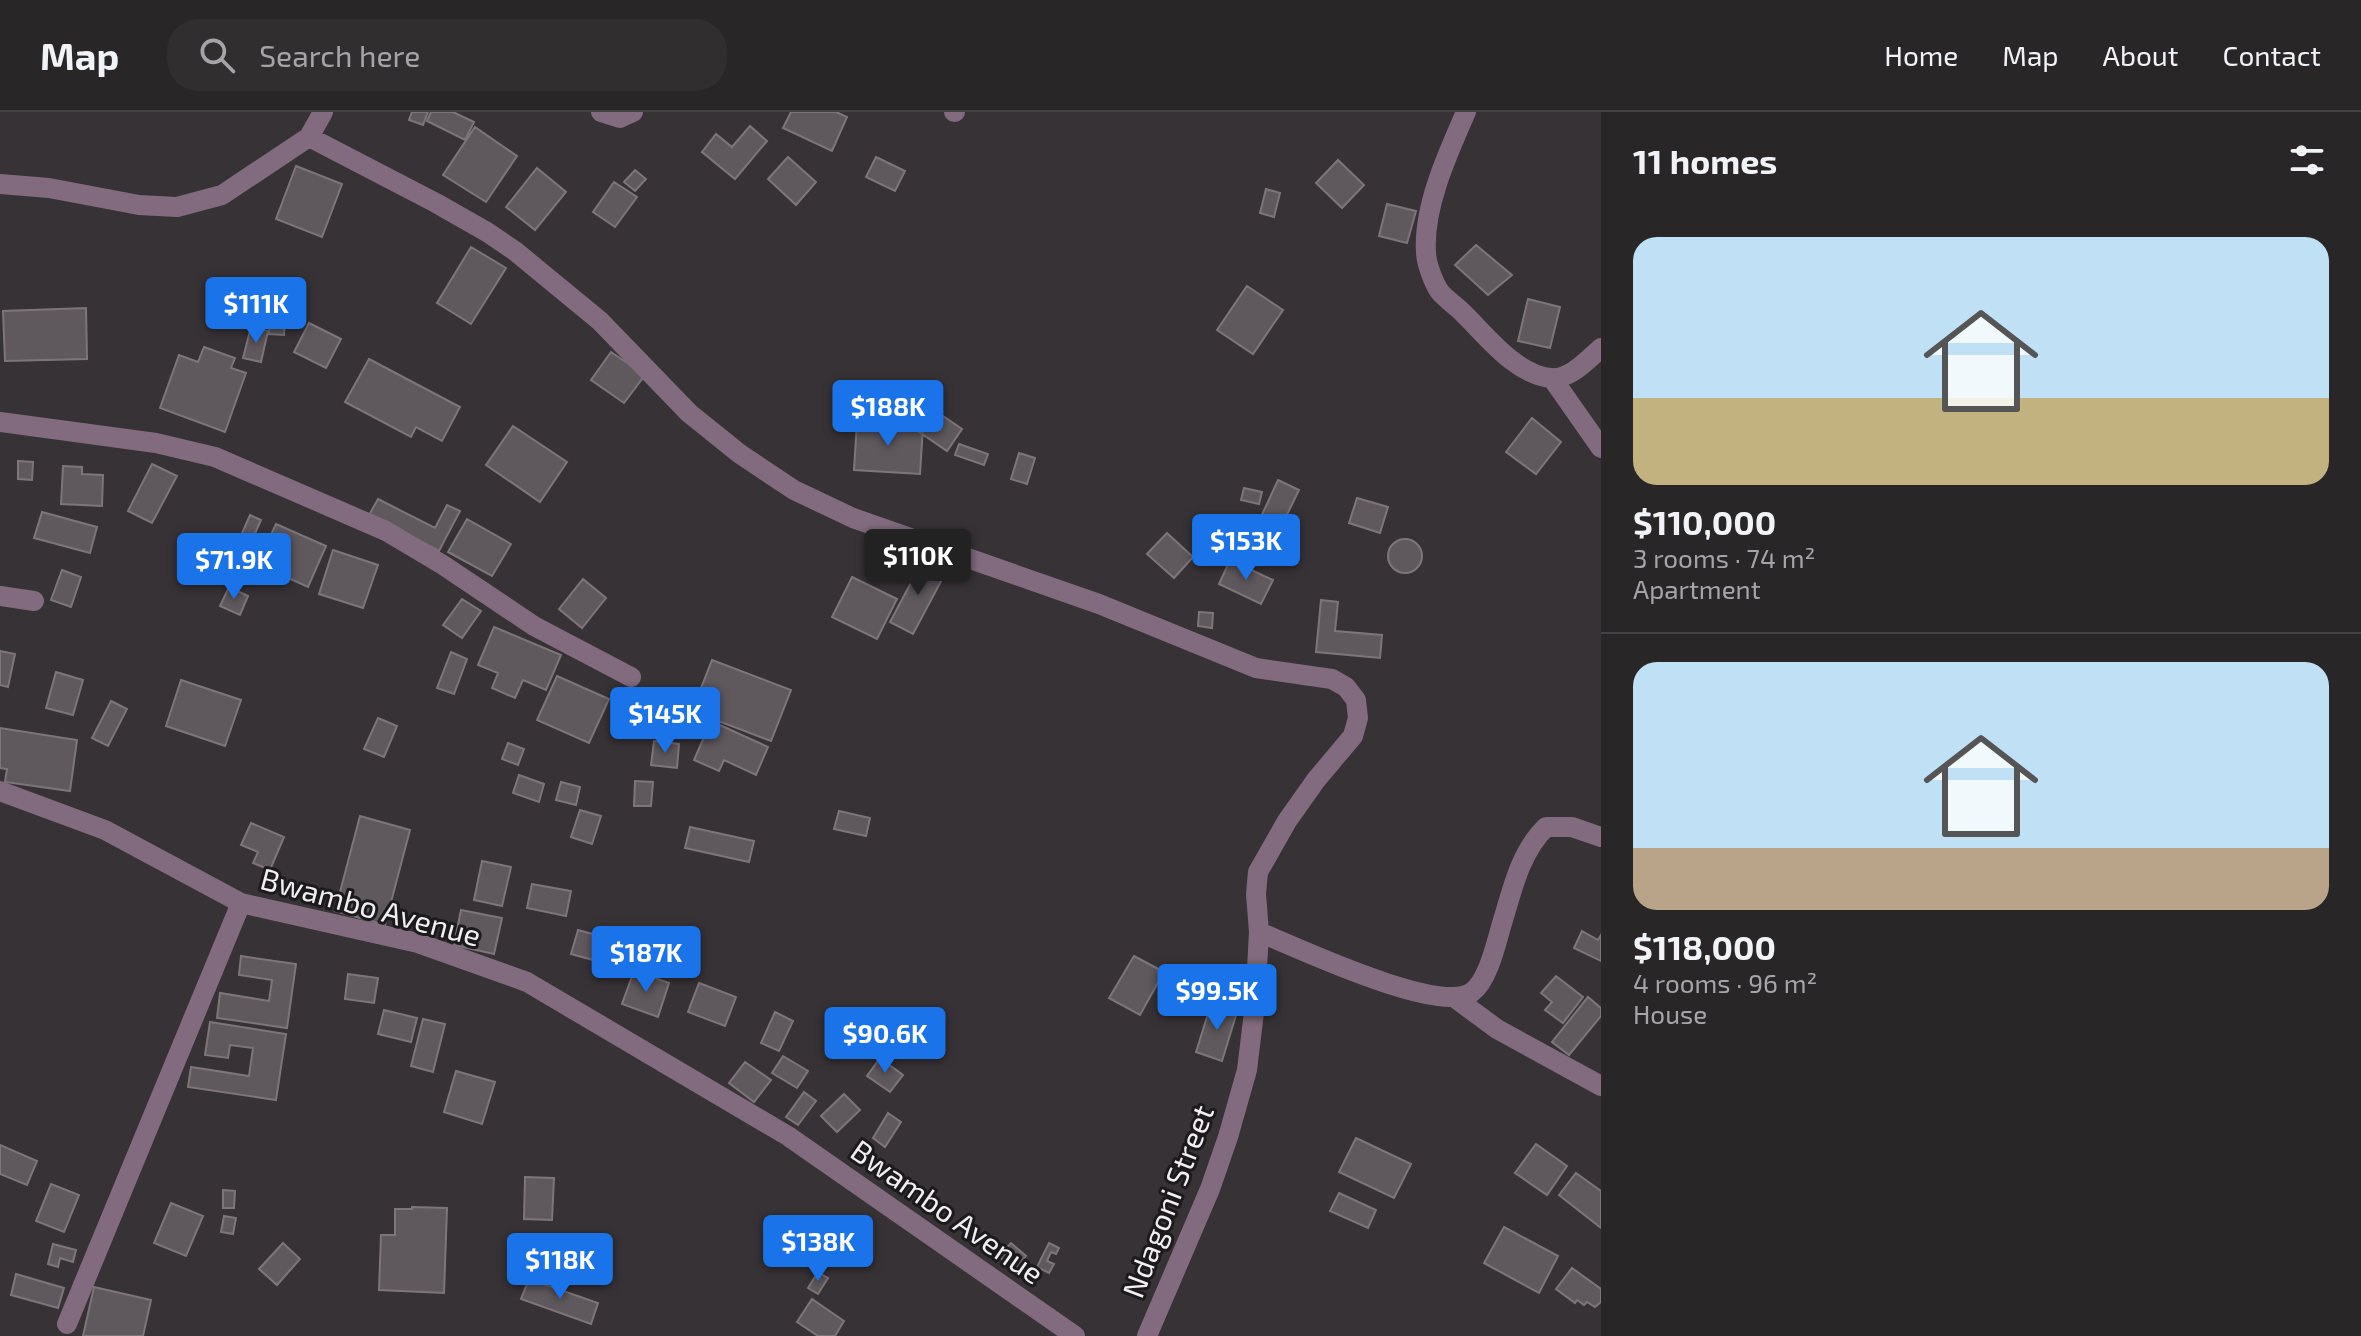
<!DOCTYPE html>
<meta charset="utf-8">
<style>
body{margin:0;font-family:"Exo 2",sans-serif;background:#312e30;color:#f1f3f6;height:100vh;display:flex;flex-direction:column;font-size:30px;white-space:nowrap}
*{box-sizing:border-box;margin:0}
p{font-size:26px;color:#a5a5a8}
.icon{flex:none;width:44px;height:44px;fill:none;stroke:currentColor;stroke-width:2;stroke-linecap:round;stroke-linejoin:round}
.map{position:relative;flex:1;overflow:hidden}
.details{display:flex;flex-direction:column;background:#292628;width:760px}
.details>*{flex:none}
.price{position:absolute;translate:-50% -68px;padding:0 18px;border-radius:8px;background:#1a73e8;color:#fff;font-size:26px;line-height:52px;filter:drop-shadow(0 2px 4px #0008)}
.price::after{content:'';position:absolute;left:50%;top:48px;width:24px;height:18px;margin-left:-12px;background:inherit;clip-path:polygon(0 0,100% 0,50% 100%)}
.price.on{background:#222;color:#fff}
ul{padding:0;list-style:none}
li{display:grid;align-content:center;gap:16px;height:424px;padding:0 32px}
li+li{border-top:2px solid #454345}
li span{display:grid;place-items:center;height:248px;border-radius:24px;color:#555}
li>.icon{margin-inline-start:auto}
span .icon{width:144px;height:144px;fill:#fffc;stroke-width:1}
li b{font-size:34px}
h2{display:flex;justify-content:space-between;align-items:center;height:96px;padding:0 32px;font-size:34px}
header{display:flex;align-items:center;gap:48px;box-sizing:border-box;height:112px;padding:0 40px;background:#292628;border-bottom:2px solid #454345}
header strong{font-size:38px}
nav{display:flex;gap:44px;margin-inline-start:auto;font-size:28px}
.search{width:560px;height:72px;background:#312e30;display:flex;align-items:center;gap:20px;box-sizing:border-box;padding:0 28px;border-radius:32px;color:#a5a5a8;font-size:30px}
main{display:flex;flex:1;min-height:0}
.map>svg:first-child{display:block}
.building{fill:#5f595e;stroke:#7c767b;stroke-width:2}
.lines{fill:none;stroke-linecap:round;stroke-linejoin:round}
.minor{stroke:#826b7e;stroke-width:20}
.labels{text-anchor:middle;dominant-baseline:central;stroke-width:6;stroke-linejoin:round;paint-order:stroke}
.street-label{font-size:30px;fill:#f2eff1;stroke:#1c1a1c}
</style>
<header>
<strong>Map</strong>
<div class="search"><svg class="icon" aria-label="search" viewBox="0 0 24 24"><circle cx="10" cy="10" r="6"/><path d="M15 15l6 6"/></svg>Search here</div>
<nav><a>Home</a><a>Map</a><a>About</a><a>Contact</a></nav>
</header>
<main>
<div class="map">
<svg width="1601" height="1224" viewBox="0 0 1601 1224">
<rect width="100%" height="100%" fill="#373236"/>
<path class="building" d="M412 0H428L423 13 409 8Z
M431 0H453L474 10 465 28 427 9Z
M791 0H836L847 5 832 39 783 16Z
M750 14 767 29 735 67 702 40 716 22 732 35Z
M475 15 517 44 486 90 443 63Z
M788 45 816 70 796 93 768 67Z
M876 45 905 59 895 79 866 65Z
M1338 48 1364 73 1342 96 1316 71Z
M296 54 342 72 322 125 276 107Z
M537 56 566 80 535 118 506 95Z
M635 58 646 67 635 79 624 70Z
M614 70 637 85 615 115 593 100Z
M1266 77 1280 81 1274 105 1260 101Z
M1387 92 1416 99 1407 131 1379 124Z
M1476 133 1512 163 1488 183 1455 153Z
M471 135 506 156 471 212 437 191Z
M1247 174 1283 198 1253 242 1217 218Z
M1528 187 1560 195 1550 236 1518 229Z
M86 196 87 247 5 249 3 199Z
M270 206H285L284 223 269 222Z
M309 211 341 227 326 256 294 240Z
M251 215 268 219 261 250 243 246Z
M204 235 235 246 231 256 246 261 225 320 160 296 179 243 198 250Z
M611 240 645 263 624 291 591 268Z
M369 247 460 295 442 329 416 315 411 325 345 290Z
M924 291 962 317 947 339 909 313Z
M1532 306 1561 330 1536 362 1506 340Z
M857 310 923 314 920 362 854 358Z
M513 314 567 350 540 390 486 353Z
M959 332 988 342 984 353 955 343Z
M1019 341 1035 346 1027 372 1011 367Z
M18 349 33 350 32 368 18 367Z
M152 352 177 364 152 411 128 399Z
M63 354 82 355V362L103 363 102 394 61 392Z
M1278 368 1299 378 1280 417 1260 407Z
M1244 376 1262 380 1259 392 1241 388Z
M1357 386 1388 395 1380 421 1349 411Z
M378 387 435 416 447 393 460 399 439 439 369 403Z
M42 400 97 415 90 441 34 426Z
M250 403 261 408 246 442 235 437Z
M467 407 511 432 492 464 448 440Z
M276 412 326 434 308 475 257 452Z
M1167 421 1193 445 1174 466 1147 442Z
M1388 444a17 17 0 1 1 34 0a17 17 0 1 1-34 0Z
M333 438 378 453 363 496 319 482Z
M923 448 946 460 913 522 890 510Z
M1230 448 1273 468 1261 492 1219 472Z
M62 458 81 465 71 495 51 488Z
M852 465 897 487 877 527 832 505Z
M583 467 606 486 582 516 559 497Z
M229 475 248 484 240 503 220 494Z
M462 487 481 499 462 526 443 513Z
M1321 488 1338 490 1335 519 1382 523 1380 546 1316 540Z
M1199 500 1213 501 1212 516 1198 514Z
M494 515 561 543 546 578 523 568 515 586 492 576 498 561 478 553Z
M0 539 15 542 8 575 0 573Z
M451 540 467 547 454 582 437 576Z
M712 548 791 578 771 629 692 599Z
M56 560 83 568 73 603 46 596Z
M557 564 609 587 589 631 537 608Z
M181 568 241 588 225 634 166 614Z
M111 589 127 597 108 634 92 626Z
M378 606 397 614 384 645 364 637Z
M711 609 768 635 756 663 724 648 719 659 694 648Z
M0 616 77 628 70 679 5 670 7 657 0 656Z
M654 629 679 632 677 656 651 653Z
M508 631 524 637 518 653 502 647Z
M519 663 544 672 539 690 513 681Z
M635 669 653 670 651 694H634Z
M561 670 580 675 576 693 556 688Z
M580 698 601 704 592 732 571 725Z
M839 699 870 706 866 724 834 717Z
M360 704 410 718 385 813 335 799Z
M251 711 284 725 270 758 253 751 258 740 241 733Z
M690 715 754 729 749 750 685 736Z
M482 749 511 755 502 794 474 788Z
M532 772 571 779 566 804 527 796Z
M461 798 502 806 494 842 454 833Z
M578 818 611 827 604 851 571 842Z
M1582 819 1598 828 1601 823V849L1574 836Z
M241 844 296 852 287 916 217 906 220 881 269 889 272 868 239 863Z
M1134 844 1164 860 1140 903 1109 886Z
M634 859 669 871 658 905 622 892Z
M348 862 378 866 374 891 345 887Z
M1556 864 1583 885 1563 911 1545 898 1552 890 1541 881Z
M699 871 736 885 725 914 688 900Z
M1588 885 1601 896V904L1569 943 1552 930Z
M1211 892 1237 900 1222 949 1196 940Z
M384 898 417 906 411 930 378 922Z
M775 900 793 909 779 939 761 931Z
M423 907 445 912 433 960 411 954Z
M210 910 286 922 276 988 188 975 191 955 249 964 253 936 230 933 228 946 205 943Z
M783 944 808 959 797 976 772 961Z
M880 946 903 963 890 980 867 964Z
M745 950 771 968 754 990 729 971Z
M456 959 495 970 482 1012 444 1000Z
M804 980 816 989 798 1013 786 1005Z
M844 982 860 998 837 1020 821 1004Z
M888 1001 901 1010 885 1035 873 1026Z
M1356 1026 1411 1052 1394 1086 1339 1060Z
M1536 1032 1567 1054 1547 1083 1515 1061Z
M0 1033 37 1049 27 1073 0 1062Z
M1576 1061 1601 1079V1116L1559 1083Z
M525 1065 554 1066 552 1108 524 1107Z
M51 1072 79 1083 64 1120 36 1109Z
M223 1078 235 1079 234 1096H223Z
M1339 1081 1376 1098 1368 1116 1330 1099Z
M171 1091 203 1104 186 1144 154 1131Z
M412 1095 447 1096 444 1181 379 1178 381 1123H395V1097H412Z
M224 1104 236 1106 233 1122 221 1120Z
M1504 1115 1558 1144 1539 1181 1484 1151Z
M283 1131 300 1147 277 1173 259 1157Z
M1011 1131 1026 1144 1022 1149 1029 1155 1023 1163 998 1144Z
M1049 1131 1059 1136 1056 1142 1051 1140 1047 1149 1054 1152 1049 1161 1037 1155Z
M53 1132 76 1138 73 1150 60 1146 58 1155 48 1152Z
M535 1141H544V1154L535 1153Z
M1572 1156 1601 1177V1190L1595 1195 1587 1190 1584 1193 1577 1188 1575 1191 1556 1177Z
M818 1160 828 1166 818 1182 808 1176Z
M16 1162 64 1176 58 1196 11 1183Z
M529 1167 598 1191 591 1212 521 1187Z
M94 1175 151 1188 143 1224H83Z
M812 1187 844 1209 835 1224H818L797 1210Z"/>
<g class="lines">
<path class="minor" d="M601 0 620 6 633 0
M954 0H955
M1466 0C1448 41 1423 95 1426 140 1426 151 1434 172 1440 180 1447 188 1456 194 1463 201 1486 223 1515 262 1550 266 1570 268 1587 248 1601 236
M309 25 436 91 487 120 515 139 600 209 689 301 740 342 794 378 853 406 1099 492 1256 556 1332 567 1346 575 1356 588 1358 606 1353 624 1316 668 1287 709 1258 760 1256 782 1259 820
M0 72 49 76 139 93 177 95 222 83 309 25 323 0
M1552 266 1601 336
M0 310 156 331 215 345 386 419 443 453 534 514 631 565
M0 484 34 489
M0 679 105 718 241 791 418 831 527 870 788 1024 1075 1224
M1455 886 1497 917 1601 974
M67 1212 241 791
M1147 1224 1210 1077 1228 1025 1247 958 1255 892 1259 820C1296 835 1441 904 1472 880 1489 868 1497 827 1503 808 1513 775 1521 739 1546 715H1572L1601 725"/>
</g>
<g class="labels">
<g class="street-label">
<text transform="translate(371 794) rotate(15)">Bwambo Avenue</text>
<text transform="translate(1167 1089) rotate(-69)">Ndagoni Street</text>
<text transform="translate(948 1099) rotate(35)">Bwambo Avenue</text>
</g>
</g>
</svg>
<b class="price" style="left:256px;top:233px">$111K</b>
<b class="price" style="left:888px;top:336px">$188K</b>
<b class="price" style="left:1246px;top:470px">$153K</b>
<b class="price on" style="left:918px;top:485px">$110K</b>
<b class="price" style="left:234px;top:489px">$71.9K</b>
<b class="price" style="left:665px;top:643px">$145K</b>
<b class="price" style="left:646px;top:882px">$187K</b>
<b class="price" style="left:1217px;top:920px">$99.5K</b>
<b class="price" style="left:885px;top:963px">$90.6K</b>
<b class="price" style="left:818px;top:1171px">$138K</b>
<b class="price" style="left:560px;top:1189px">$118K</b>
</div>
<section class="details">
<h2>11 homes<svg class="icon" aria-label="filters" viewBox="0 0 24 24"><path d="M4 7h16M4 17h16"/><circle cx="9" cy="7" r="2"/><circle cx="15" cy="17" r="2"/></svg></h2>
<ul>
<li><span style="background:linear-gradient(#bfe0f5 65%,#c2b280 0)"><svg class="icon" aria-label="home" viewBox="0 0 24 24"><path d="M3 11l9-7 9 7M6 9v11h12V9"/></svg></span><div><b>$110,000</b><p>3 rooms · 74 m²</p><p>Apartment</p></div></li>
<li><span style="background:linear-gradient(#bfe0f5 75%,#b9a48a 0)"><svg class="icon" aria-label="home" viewBox="0 0 24 24"><path d="M3 11l9-7 9 7M6 9v11h12V9"/></svg></span><div><b>$118,000</b><p>4 rooms · 96 m²</p><p>House</p></div></li>
</ul>
</section>
</main>
